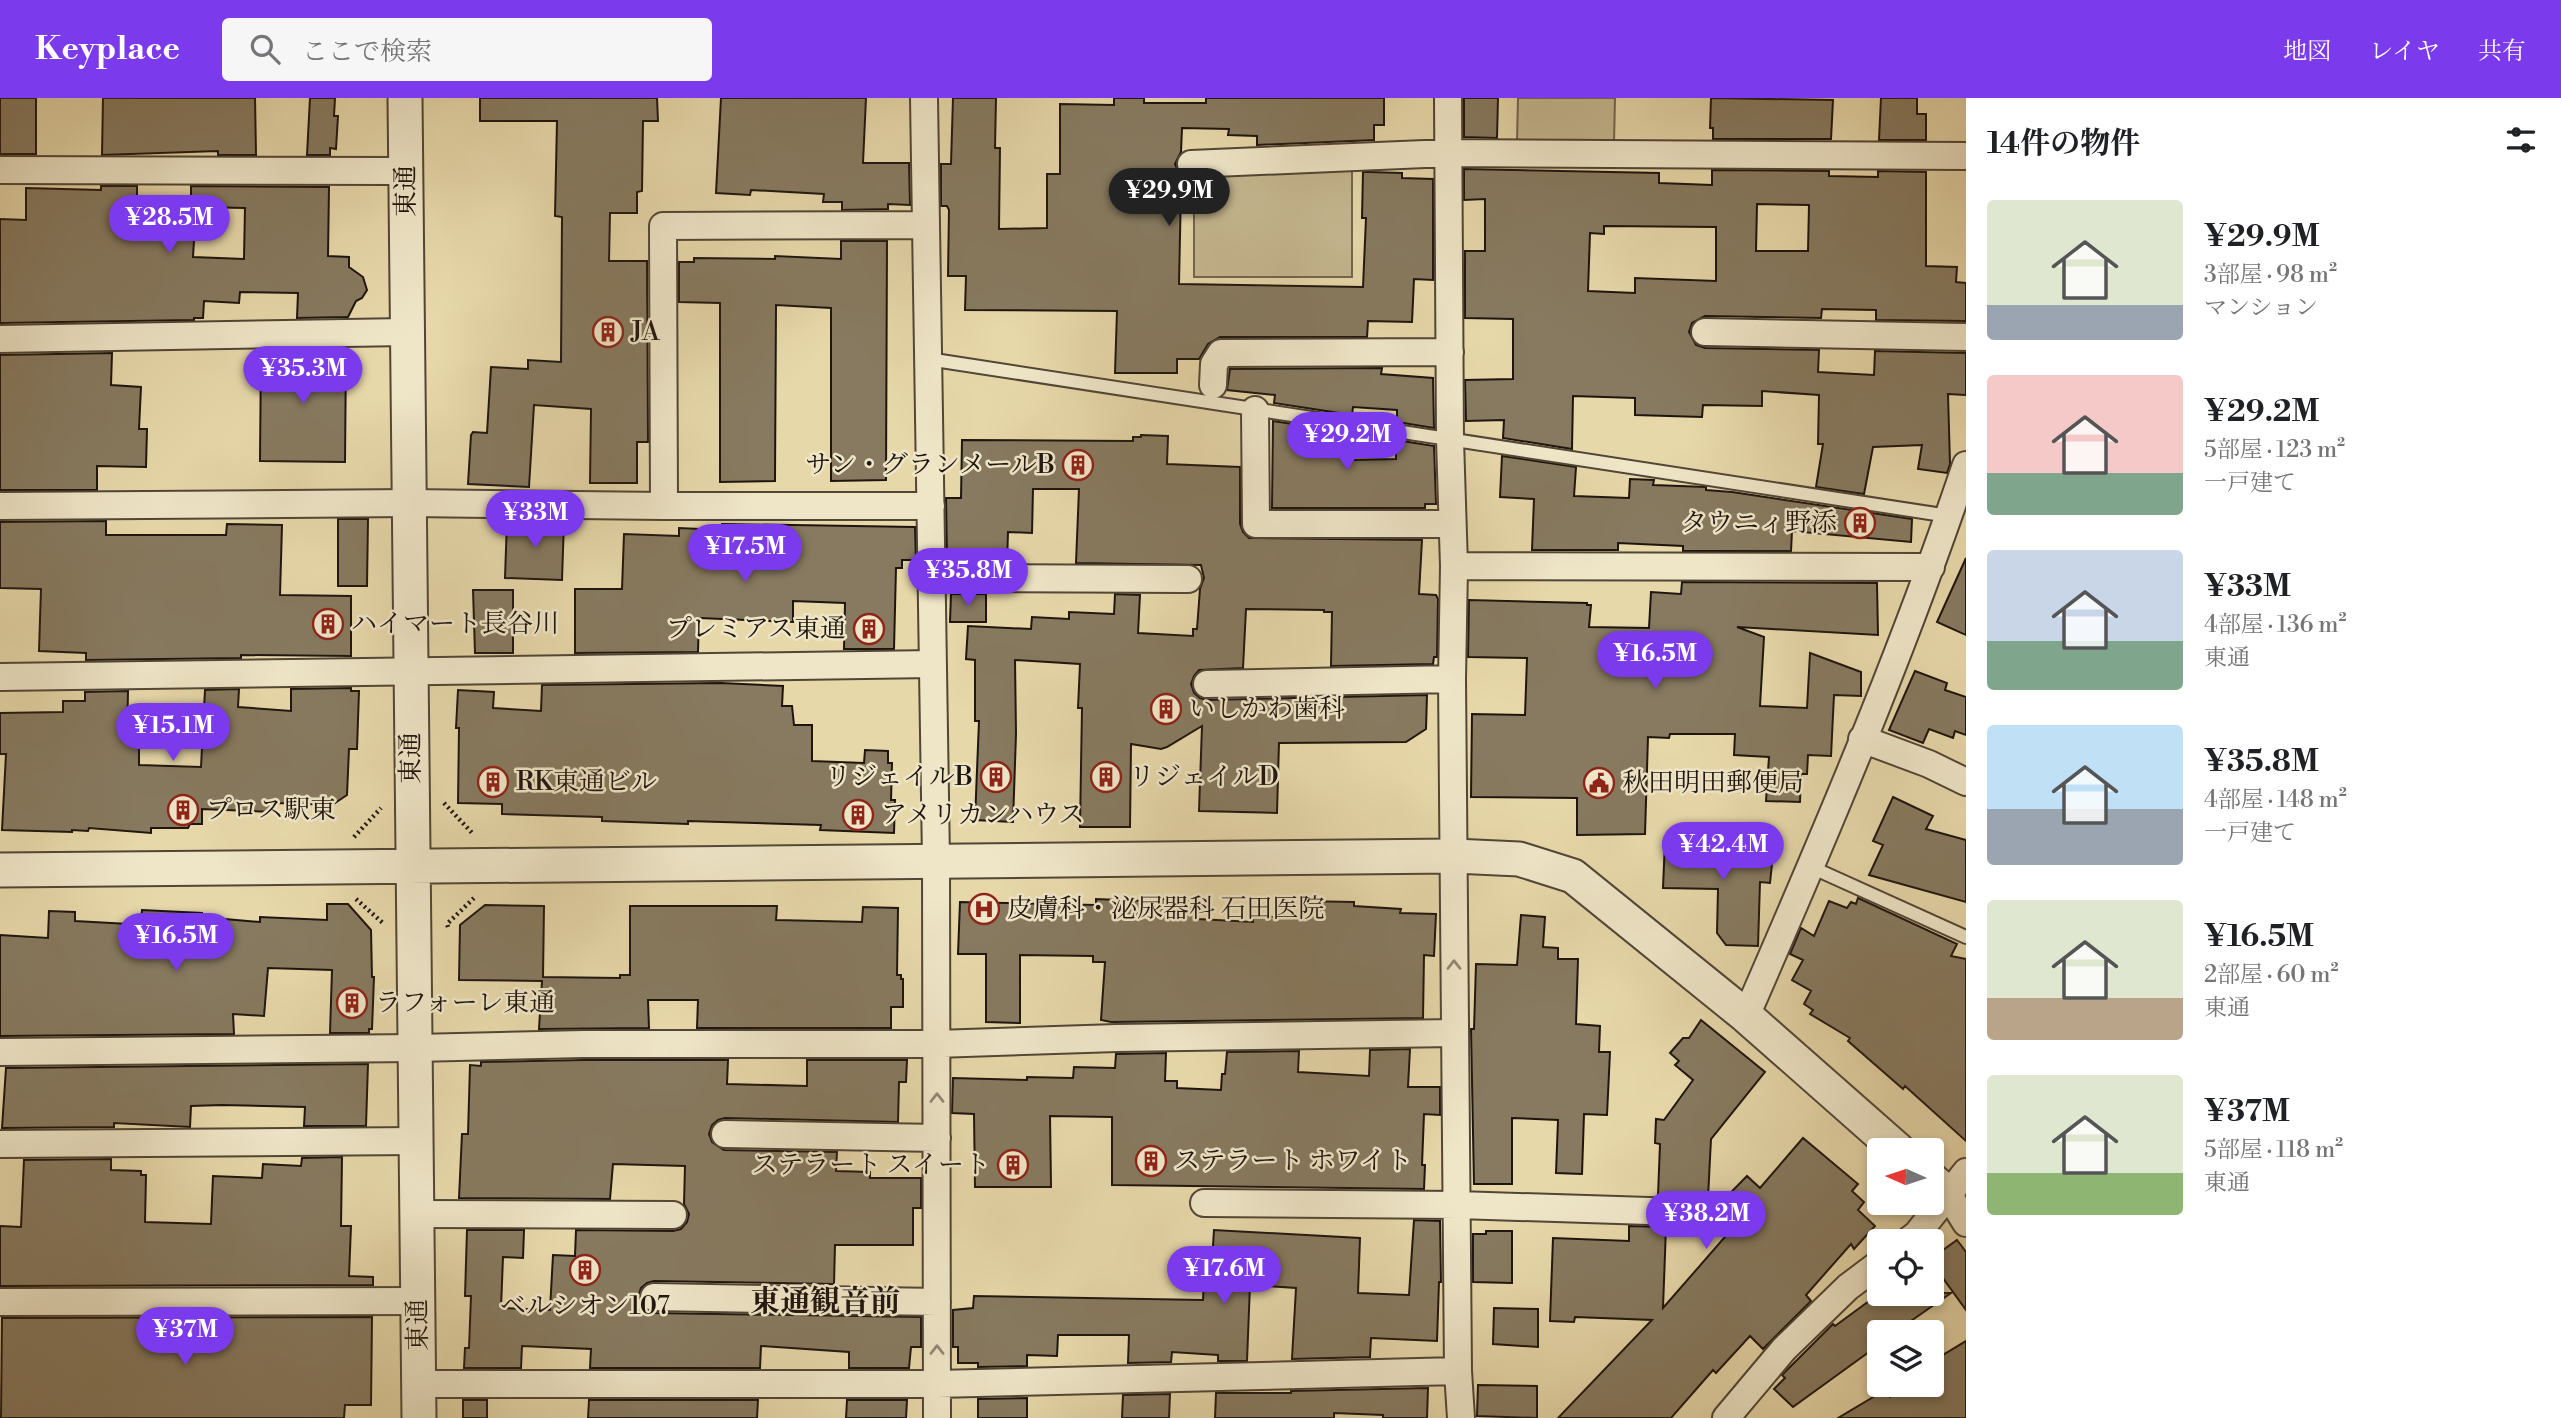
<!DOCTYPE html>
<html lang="ja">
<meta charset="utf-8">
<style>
body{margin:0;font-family:"Libre Bodoni","Noto Serif JP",serif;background:#f6f6f6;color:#202124;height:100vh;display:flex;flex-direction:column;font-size:26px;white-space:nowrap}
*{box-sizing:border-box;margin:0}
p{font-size:23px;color:#757577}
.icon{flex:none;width:38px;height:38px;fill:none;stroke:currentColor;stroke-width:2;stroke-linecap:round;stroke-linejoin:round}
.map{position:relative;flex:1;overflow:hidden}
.side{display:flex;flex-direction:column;background:#fff;width:595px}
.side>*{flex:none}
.needle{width:46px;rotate:273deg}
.buttons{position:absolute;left:1867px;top:1040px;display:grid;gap:14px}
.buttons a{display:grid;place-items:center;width:77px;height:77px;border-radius:7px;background:#fff;box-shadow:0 4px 10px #0003;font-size:35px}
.price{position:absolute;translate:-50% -60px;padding:0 16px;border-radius:24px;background:#7c3aed;color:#fff;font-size:23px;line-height:46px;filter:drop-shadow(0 2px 4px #0008)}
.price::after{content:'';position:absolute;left:50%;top:42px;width:21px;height:16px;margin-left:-10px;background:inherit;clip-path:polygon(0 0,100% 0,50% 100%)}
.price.selected{background:#222;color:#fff}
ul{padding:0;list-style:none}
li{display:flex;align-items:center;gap:21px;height:175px;padding:0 21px}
li span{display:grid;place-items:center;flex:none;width:196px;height:140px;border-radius:7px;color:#555}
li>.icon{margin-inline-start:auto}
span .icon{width:84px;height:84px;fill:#fffc;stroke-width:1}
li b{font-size:30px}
h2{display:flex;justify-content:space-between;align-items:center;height:84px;padding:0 21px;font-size:30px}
header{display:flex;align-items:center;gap:42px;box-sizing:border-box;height:98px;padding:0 35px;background:#7c3aed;color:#fff}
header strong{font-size:33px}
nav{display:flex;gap:38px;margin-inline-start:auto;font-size:24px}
.search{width:490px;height:63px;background:#f6f6f6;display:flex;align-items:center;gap:18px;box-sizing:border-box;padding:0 24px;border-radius:7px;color:#757577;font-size:26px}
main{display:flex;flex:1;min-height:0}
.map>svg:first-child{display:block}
.green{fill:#c5b790;stroke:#726650;stroke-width:2}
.building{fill:#877a60;stroke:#1f150f;stroke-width:2;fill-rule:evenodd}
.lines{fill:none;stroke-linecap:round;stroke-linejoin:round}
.service-casing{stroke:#514636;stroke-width:16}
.minor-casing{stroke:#514636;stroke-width:30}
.tertiary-casing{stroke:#514636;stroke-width:37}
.path{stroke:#1f150f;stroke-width:4.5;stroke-dasharray:2 3.5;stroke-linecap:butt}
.service{stroke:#efe6c8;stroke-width:12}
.minor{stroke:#efe6c8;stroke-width:26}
.tertiary{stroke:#efe6c8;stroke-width:33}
.oneway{stroke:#918875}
.labels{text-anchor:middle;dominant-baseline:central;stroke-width:5;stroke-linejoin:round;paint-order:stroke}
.street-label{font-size:26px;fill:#1f150f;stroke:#efe6c8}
.poi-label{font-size:26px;fill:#1f150f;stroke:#efe6c8;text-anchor:start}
.quarter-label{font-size:30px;font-weight:bold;fill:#1f150f;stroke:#efe6c8}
</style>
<header>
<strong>Keyplace</strong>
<div class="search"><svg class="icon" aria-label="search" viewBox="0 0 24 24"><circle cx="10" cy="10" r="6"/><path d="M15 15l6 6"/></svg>ここで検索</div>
<nav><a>地図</a><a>レイヤ</a><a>共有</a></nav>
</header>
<main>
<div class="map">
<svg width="1966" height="1320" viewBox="0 0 1966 1320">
<rect width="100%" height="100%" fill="#e7d8aa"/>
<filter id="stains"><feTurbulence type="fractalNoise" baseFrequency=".00286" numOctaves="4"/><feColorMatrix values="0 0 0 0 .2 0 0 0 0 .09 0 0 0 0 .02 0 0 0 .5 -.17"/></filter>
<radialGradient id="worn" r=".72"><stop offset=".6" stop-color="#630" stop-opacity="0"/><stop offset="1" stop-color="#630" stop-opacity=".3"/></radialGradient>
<path class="green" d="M1518 0H1615L1614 45 1517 43Z
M1352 72V179H1194V73Z"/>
<path class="building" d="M0 0H36V56H0Z
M103 0H255L256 57H218V53L102 57Z
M310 0H335L334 18H338L336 51 330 50V57H307Z
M480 0H657L658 23H643L642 93 637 94V115H610L609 163H647L648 344H637V385H590L591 311 534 307 529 389 468 386 471 337 473 334 487 335 491 269 528 271V262L561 264 562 119 555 118 557 23H480Z
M721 0H866L863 65H909L910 107 888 106V111L842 112V104H823L824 96 751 92 750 97 716 95Z
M953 0H996L995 50H1000L999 131 1047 130V76H1060V6L1114 7V0H1144V5H1206V0H1384V27H1374V42L1257 47V38L1228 37 1229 31 1182 30 1181 54 1175 66 1180 77 1181 91 1179 186 1363 189 1366 120H1362L1363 74H1369L1402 75V80L1433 81V182L1414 181 1412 224 1368 223 1367 239H1220L1208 246 1199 261H1177V275H1115L1117 213 965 212 966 178H948L949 112 947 108H941V66H951Z
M1464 0H1498L1497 40 1464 39Z
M1711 0 1833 2 1831 41H1713V30H1710Z
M1881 0H1917V16H1926V42H1879Z
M1464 71 1659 75V85L1712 87V72L1829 73V78L1878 79V73L1926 74V168L1957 169 1956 184 1966 185V223L1876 222V212L1822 211 1821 220 1705 218 1692 225 1689 234 1696 247 1705 250 1819 252 1818 274 1874 277 1875 253 1966 255V297L1948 296 1950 366 1947 375 1918 371 1922 347 1873 349 1864 396 1816 389 1823 346H1818L1819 297 1762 293V308L1703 307 1702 319 1635 317V300L1573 298 1572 351 1503 340 1504 322 1466 323 1465 282 1513 281V221L1465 220V153H1485V101L1464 102ZM1757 106 1809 107 1808 153H1756ZM1604 128 1716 129V183L1635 180V195L1588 193 1590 135 1604 136Z
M101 88H137V104L191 106V88L329 89 328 158 349 159V169L363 179 367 192 362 200 356 203 348 219 297 220 298 195 240 194 239 205 204 203 203 220H194V222L0 225V121L26 122V90L101 92ZM196 109 245 110 244 161 193 159Z
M841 143H887L886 382 831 383V210L776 207 775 383 720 384V205L679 204V164H694V160L775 161V158L841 161Z
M346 251 345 364 260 363 261 252Z
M112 255 111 287 141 289 139 331H147L146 369 97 368V392H0V257Z
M1382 270 1381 276 1433 280 1434 330 1397 324V312L1353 309 1352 317 1274 305 1275 297 1227 292 1230 271Z
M1273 323 1351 335 1350 362 1396 361V342L1434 348 1436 406H1425V410H1272Z
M1141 337 1168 338 1167 366 1240 369V426L1243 434 1249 440 1422 442 1419 496 1436 497 1438 501 1437 559H1434L1433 566 1331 568 1332 514H1324V512L1246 511 1243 570 1199 572 1194 578 1191 586 1194 595 1200 600 1207 602 1427 597 1426 631 1406 644 1279 645 1277 715 1199 713 1202 628 1167 649 1161 651 1131 646 1130 729H1080L1082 610H1078L1080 566 1015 562 1016 636 1013 724 975 722 979 623H975V562L966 561 968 528 1031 531 1032 519 1069 521V514L1114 516 1115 496 1140 497 1138 535 1193 538V531H1197L1200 491 1204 480 1201 467 1076 465 1079 391H1033L1032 435 1008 434 1007 465 951 464V462H947L946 400H961L962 342 1133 343V339H1141Z
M1502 358 1576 369 1574 398 1629 400 1630 381 1654 382 1653 387 1706 389V392L1732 394 1912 421 1911 444 1792 433 1791 453H1683V448L1618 445V452H1532L1534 401 1500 399Z
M338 421H368L367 488H338Z
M507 422 564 423 562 482 505 480Z
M106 423V437H226L227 426 282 427 280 497 351 498V558L241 557V560L86 562V555L39 553 41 491 0 490V424Z
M722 426 915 429 916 462H902V470H896L894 551H844L845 505 793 503V524L699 520 698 554 575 555V491H622L624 436 679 438V430L722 432Z
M1966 460V537L1937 524Z
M1682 484 1877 485 1878 537 1737 529 1764 539 1760 608 1807 610 1810 555 1861 574V598L1834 597 1831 658 1808 657 1807 676H1801L1800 704 1766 703 1769 659 1734 657 1735 636H1670L1669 640 1648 639 1645 736 1577 737V700L1471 699 1472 616 1525 617 1527 560 1468 559 1469 502 1587 505V507H1591L1589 529 1649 530 1651 494 1681 496Z
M473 492H513V555H475Z
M951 496H986V524H950Z
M1915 573 1947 585 1945 592 1966 599V637L1955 633 1953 640 1929 631 1923 645 1889 632Z
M721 585 783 588 782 608H792L794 627H812V663L864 665 865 652 888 653V665H892L891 702H895L894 735 820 732 821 727 688 723V726L602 723V719L502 716V706L458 705 459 630H456L458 592 494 594 493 610 541 613 542 587Z
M351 590V593H359L357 651H349L347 697 332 707 275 705V714L202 711V726H190L188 730H151V735L89 730 88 733 72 732V734L2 732 6 656H0V615L63 614V603H85V594L128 593 127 643H139V667L201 669 205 592 239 591 238 609 291 613V591Z
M1893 699 1933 718 1926 731 1966 742V804L1869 777 1883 747 1873 743Z
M1721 736 1745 738 1744 753 1773 756 1770 785 1760 784 1758 848 1726 847 1717 835 1718 791 1663 790 1665 743 1721 745Z
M1145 800 1199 802 1198 821 1253 824V818L1300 820 1301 803 1354 804V808L1401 811 1400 815 1436 816 1434 858 1424 857 1423 920 1111 924 1101 922 1105 864H1093V858L1020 857V925L986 924V856H958L960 804 1096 807V801L1145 803Z
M1858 800 1957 846 1951 858 1966 861V1043L1905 988 1903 991 1848 943 1850 940 1810 916 1813 912 1804 906 1811 893 1792 882 1803 862 1790 856 1801 830 1814 838 1829 803 1847 810 1851 804 1856 806Z
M327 806H348L371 832 372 879H374L372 931H369V935H330L332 872 268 870 264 918 233 916 234 936 0 938V837L48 840 49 813 75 814V823L129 826V824H141L142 812 202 815V819L260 824V819L327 822Z
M485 807 544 808 543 879 620 880V877H630V808H777L776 822 862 824 863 809 898 810 897 877H901V881H903V909H891V930H697L698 902H648L649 930 539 931 542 883 459 882 460 827Z
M1521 817 1545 819 1543 849 1558 850V861H1578L1576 926 1600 928 1599 954H1610L1607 1017 1584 1016 1582 1076 1556 1075 1558 1022 1512 1020V1086H1474L1471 931H1474L1476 866 1517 867Z
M1701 922 1765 974 1711 1041 1707 1119 1747 1078 1760 1090 1803 1040 1858 1086 1852 1093 1864 1104 1858 1112 1875 1128 1854 1151 1851 1146 1806 1197 1811 1203 1763 1251 1750 1238 1716 1275 1713 1272 1671 1320H1558L1652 1222 1575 1219 1574 1224 1550 1223 1553 1140 1629 1143V1128L1666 1129 1663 1210 1738 1124 1693 1123 1696 1114 1689 1101 1680 1098H1658L1660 1046 1655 1045 1656 1021 1664 1022 1693 982 1675 967 1679 963 1670 955 1683 940H1689Z
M1410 951 1408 989H1440V1017L1424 1016 1422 1067H1425L1424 1091 1112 1087V1019L1050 1018 1051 1089H975L974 1016 952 1015 953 980 1027 982V979L1073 980 1074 969 1115 970 1116 956 1166 955 1165 983H1177V990L1221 992 1222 976H1225L1227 954 1299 953 1298 974 1369 978 1370 952Z
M584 962H728L727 986 807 988V962H907L906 984H899L898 1024 725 1020 718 1022 712 1027 709 1036 712 1044 724 1052 837 1054 836 1073 870 1074V1080H921V1110H913V1147H835L834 1186 654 1183 647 1185 641 1190 638 1199 645 1212 654 1215 921 1219V1249H911L909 1270H849V1254L761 1248 760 1270H590L591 1251 522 1248 521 1270H464L465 1250H469L471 1198H465L467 1132H524L523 1160 503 1159 501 1210 550 1212 553 1157 575 1158 576 1132 673 1133 681 1131 687 1124 689 1116 684 1106 685 1068 613 1066 610 1101 459 1100 462 1036H468L470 967 481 968V964Z
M368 966 366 1028H304L305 1009 222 1007 191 1008 190 1029 114 1025V1029L2 1030 6 970Z
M342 1059 341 1128H351L349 1178 373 1179V1187L0 1188V1128L21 1129 24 1062 111 1061V1072L141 1073V1077H146L145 1124 211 1126 213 1078 262 1080 263 1066 301 1068 302 1060Z
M1414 1122 1440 1123 1441 1184H1439L1437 1243 1371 1240 1370 1259 1292 1261 1296 1190 1250 1187 1247 1263H1218V1257L1172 1254 1171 1264 1128 1265 1129 1237H1058L1057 1258 1027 1257V1268L978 1269V1265H958V1249H953V1212L973 1210 974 1198 1203 1202 1205 1162 1212 1163 1214 1132 1360 1140 1358 1195 1409 1197Z
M1486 1133H1512V1185L1473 1184V1136H1486Z
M1957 1142 1966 1154V1212L1932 1165V1160Z
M1880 1195H1951L1895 1234H1880V1246L1793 1309 1774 1291 1785 1280 1782 1277 1833 1226 1835 1228Z
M1494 1210 1538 1211V1249L1493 1246Z
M372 1219 371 1307H345L344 1320H1L2 1220Z
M1966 1243V1320H1838L1885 1292 1890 1299 1911 1286H1932V1274L1942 1268 1938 1260Z
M1478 1287 1537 1288V1320L1477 1318Z
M1428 1290 1427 1320H1383V1317L1334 1315V1320H1215L1216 1295H1291V1293Z
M1170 1296 1169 1320H1122L1123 1297Z
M1027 1300V1320H978V1301Z
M463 1302H487V1320H463Z
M589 1302H758L757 1320H588Z
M847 1302H907L906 1320H846Z"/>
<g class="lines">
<g class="service-casing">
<path id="service" d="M928 261 1949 418
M1811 769 1966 839"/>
</g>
<g class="minor-casing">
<path id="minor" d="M924 0 936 762 937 1320
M1191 66 1448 55 1966 58
M0 72 406 73
M1705 234 1966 239
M0 241 406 234
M1213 287 1214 266 1221 255 1450 254
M1255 312 1256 426H1452
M0 408 410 405 664 408H931
M664 408 663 128 926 127
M1454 468 1931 469
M932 480 1188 481
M0 579 933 566
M1207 586 1452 581
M1862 641 1929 666 1966 684
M1746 918C1825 737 1903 554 1966 367
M0 954 416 950 584 946H936L1117 940 1454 935
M725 1036 937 1040
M0 1046 416 1043
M1948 1096 1966 1125
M1204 1105 1458 1107 1680 1114
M416 1116 673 1117
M1908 1143 1917 1136 1966 1074
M654 1199 937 1204
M0 1204 417 1203
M1458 1273 1461 1320
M418 1286H937L1458 1273 1452 581 1454 468 1450 342 1448 0
M1726 1320 1784 1251 1848 1189 1880 1165"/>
</g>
<g class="tertiary-casing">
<path id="tertiary" d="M405 0 419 1320
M0 772C485 770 969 761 1454 758L1519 761 1573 778 1746 918 1898 1052
M1932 1082 1948 1096"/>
</g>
<path class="path" d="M444 705 474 737
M354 739 381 710
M356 801 384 826
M448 829 447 826 474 800"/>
<use href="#service" class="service"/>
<use href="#minor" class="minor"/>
<use href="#tertiary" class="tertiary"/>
</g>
<defs><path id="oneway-chevron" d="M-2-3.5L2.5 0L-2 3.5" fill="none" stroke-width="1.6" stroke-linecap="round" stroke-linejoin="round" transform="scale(1.75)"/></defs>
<g class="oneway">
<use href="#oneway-chevron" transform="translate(1454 867) rotate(-90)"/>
<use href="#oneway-chevron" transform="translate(937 1000) rotate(-90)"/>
<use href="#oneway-chevron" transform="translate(937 1252) rotate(-90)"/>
</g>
<defs>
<g id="building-ring" transform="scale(1.575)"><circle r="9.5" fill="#efe6c8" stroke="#8f2418" stroke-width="1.5"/><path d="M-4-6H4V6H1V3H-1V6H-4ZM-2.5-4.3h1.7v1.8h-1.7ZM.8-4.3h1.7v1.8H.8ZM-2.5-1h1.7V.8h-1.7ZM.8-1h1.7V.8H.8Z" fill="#8f2418"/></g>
<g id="civic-ring" transform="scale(1.575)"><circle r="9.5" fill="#efe6c8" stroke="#8f2418" stroke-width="1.5"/><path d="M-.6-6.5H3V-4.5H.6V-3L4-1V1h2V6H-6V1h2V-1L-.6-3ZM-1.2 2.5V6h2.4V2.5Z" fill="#8f2418"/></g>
<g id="hospital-ring" transform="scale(1.575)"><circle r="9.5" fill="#efe6c8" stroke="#8f2418" stroke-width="1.5"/><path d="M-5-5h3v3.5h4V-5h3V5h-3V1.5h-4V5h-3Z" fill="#8f2418"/></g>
</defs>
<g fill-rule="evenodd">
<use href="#building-ring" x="608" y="234"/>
<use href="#building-ring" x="1078" y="367"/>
<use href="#building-ring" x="1860" y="425"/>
<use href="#building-ring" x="328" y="526"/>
<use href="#building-ring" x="869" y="531"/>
<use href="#building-ring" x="1166" y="611"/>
<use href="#building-ring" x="996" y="679"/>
<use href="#building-ring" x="1106" y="679"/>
<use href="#building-ring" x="493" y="684"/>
<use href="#civic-ring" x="1599" y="685"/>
<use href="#building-ring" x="183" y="712"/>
<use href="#building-ring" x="858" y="717"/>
<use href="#hospital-ring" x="984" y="811"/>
<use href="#building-ring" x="352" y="905"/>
<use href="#building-ring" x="1151" y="1063"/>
<use href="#building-ring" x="1013" y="1067"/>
<use href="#building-ring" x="585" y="1172"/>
</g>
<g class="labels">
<g class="street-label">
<text transform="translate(406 93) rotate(-90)">東通</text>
<text transform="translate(411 660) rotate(-90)">東通</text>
<text transform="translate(418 1227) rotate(-91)">東通</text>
</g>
<g class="poi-label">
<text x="631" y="234">JA</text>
<text x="1055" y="367" text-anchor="end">サン・グランメールB</text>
<text x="1837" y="425" text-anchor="end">タウニィ野添</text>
<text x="351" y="526">ハイマート長谷川</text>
<text x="846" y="531" text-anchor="end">プレミアス東通</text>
<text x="1189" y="611">いしかわ歯科</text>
<text x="973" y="679" text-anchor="end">リジェイルB</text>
<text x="1129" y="679">リジェイルD</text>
<text x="516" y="684">RK東通ビル</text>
<text x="1622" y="685">秋田明田郵便局</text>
<text x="206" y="712">プロス駅東</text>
<text x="881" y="717">アメリカンハウス</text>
<text x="1007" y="811">皮膚科・泌尿器科 石田医院</text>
<text x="375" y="905">ラフォーレ東通</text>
<text x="1174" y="1063">ステラート ホワイト</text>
<text x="990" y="1067" text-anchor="end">ステラート スイート</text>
<text x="585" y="1208" text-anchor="middle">ベルシオン107</text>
</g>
<g class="quarter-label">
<text x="825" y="1204">東通観音前</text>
</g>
</g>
<rect width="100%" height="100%" filter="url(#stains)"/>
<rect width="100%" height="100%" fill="url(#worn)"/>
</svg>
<div class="buttons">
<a><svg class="needle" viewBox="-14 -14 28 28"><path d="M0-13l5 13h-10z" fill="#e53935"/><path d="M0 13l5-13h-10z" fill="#757577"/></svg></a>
<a><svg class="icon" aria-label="locate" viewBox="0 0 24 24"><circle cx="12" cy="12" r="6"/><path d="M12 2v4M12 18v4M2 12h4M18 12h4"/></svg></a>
<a><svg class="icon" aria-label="layers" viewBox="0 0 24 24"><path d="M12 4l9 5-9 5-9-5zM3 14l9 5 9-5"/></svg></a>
</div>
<b class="price selected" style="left:1169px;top:130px">¥29.9M</b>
<b class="price" style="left:169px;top:157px">¥28.5M</b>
<b class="price" style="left:303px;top:308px">¥35.3M</b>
<b class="price" style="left:1347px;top:374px">¥29.2M</b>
<b class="price" style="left:535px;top:452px">¥33M</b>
<b class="price" style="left:745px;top:486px">¥17.5M</b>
<b class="price" style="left:968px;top:510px">¥35.8M</b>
<b class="price" style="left:1655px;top:593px">¥16.5M</b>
<b class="price" style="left:173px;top:665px">¥15.1M</b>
<b class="price" style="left:1723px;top:784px">¥42.4M</b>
<b class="price" style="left:176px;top:875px">¥16.5M</b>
<b class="price" style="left:1706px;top:1153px">¥38.2M</b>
<b class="price" style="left:1224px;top:1208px">¥17.6M</b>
<b class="price" style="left:185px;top:1269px">¥37M</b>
</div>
<section class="side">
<h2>14件の物件<svg class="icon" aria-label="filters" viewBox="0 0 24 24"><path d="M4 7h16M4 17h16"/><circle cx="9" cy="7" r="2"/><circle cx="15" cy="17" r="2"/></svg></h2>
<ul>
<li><span style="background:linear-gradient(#dfe7d0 75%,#9aa5b1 0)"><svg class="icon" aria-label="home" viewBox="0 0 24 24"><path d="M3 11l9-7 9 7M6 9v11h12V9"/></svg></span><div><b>¥29.9M</b><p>3部屋 · 98 m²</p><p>マンション</p></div></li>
<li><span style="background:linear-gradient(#f6c9c9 70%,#7fa58c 0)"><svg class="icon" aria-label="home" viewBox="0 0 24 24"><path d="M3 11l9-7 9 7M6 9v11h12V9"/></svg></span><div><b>¥29.2M</b><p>5部屋 · 123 m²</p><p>一戸建て</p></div></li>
<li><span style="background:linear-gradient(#c9d6e8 65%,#7fa58c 0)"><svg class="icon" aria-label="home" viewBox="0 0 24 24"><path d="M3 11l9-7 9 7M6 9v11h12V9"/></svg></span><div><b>¥33M</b><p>4部屋 · 136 m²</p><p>東通</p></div></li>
<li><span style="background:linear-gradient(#bfe0f5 60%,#9aa5b1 0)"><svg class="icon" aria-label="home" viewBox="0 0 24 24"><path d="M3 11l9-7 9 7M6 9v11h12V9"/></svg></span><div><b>¥35.8M</b><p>4部屋 · 148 m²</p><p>一戸建て</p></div></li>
<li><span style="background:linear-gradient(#dfe7d0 70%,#b9a48a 0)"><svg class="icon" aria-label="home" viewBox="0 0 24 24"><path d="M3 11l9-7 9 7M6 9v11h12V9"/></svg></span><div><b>¥16.5M</b><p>2部屋 · 60 m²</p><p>東通</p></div></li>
<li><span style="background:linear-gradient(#dfe7d0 70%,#8fb573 0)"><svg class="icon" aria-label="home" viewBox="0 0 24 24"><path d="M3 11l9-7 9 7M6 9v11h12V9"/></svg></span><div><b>¥37M</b><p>5部屋 · 118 m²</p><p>東通</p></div></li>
</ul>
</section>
</main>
